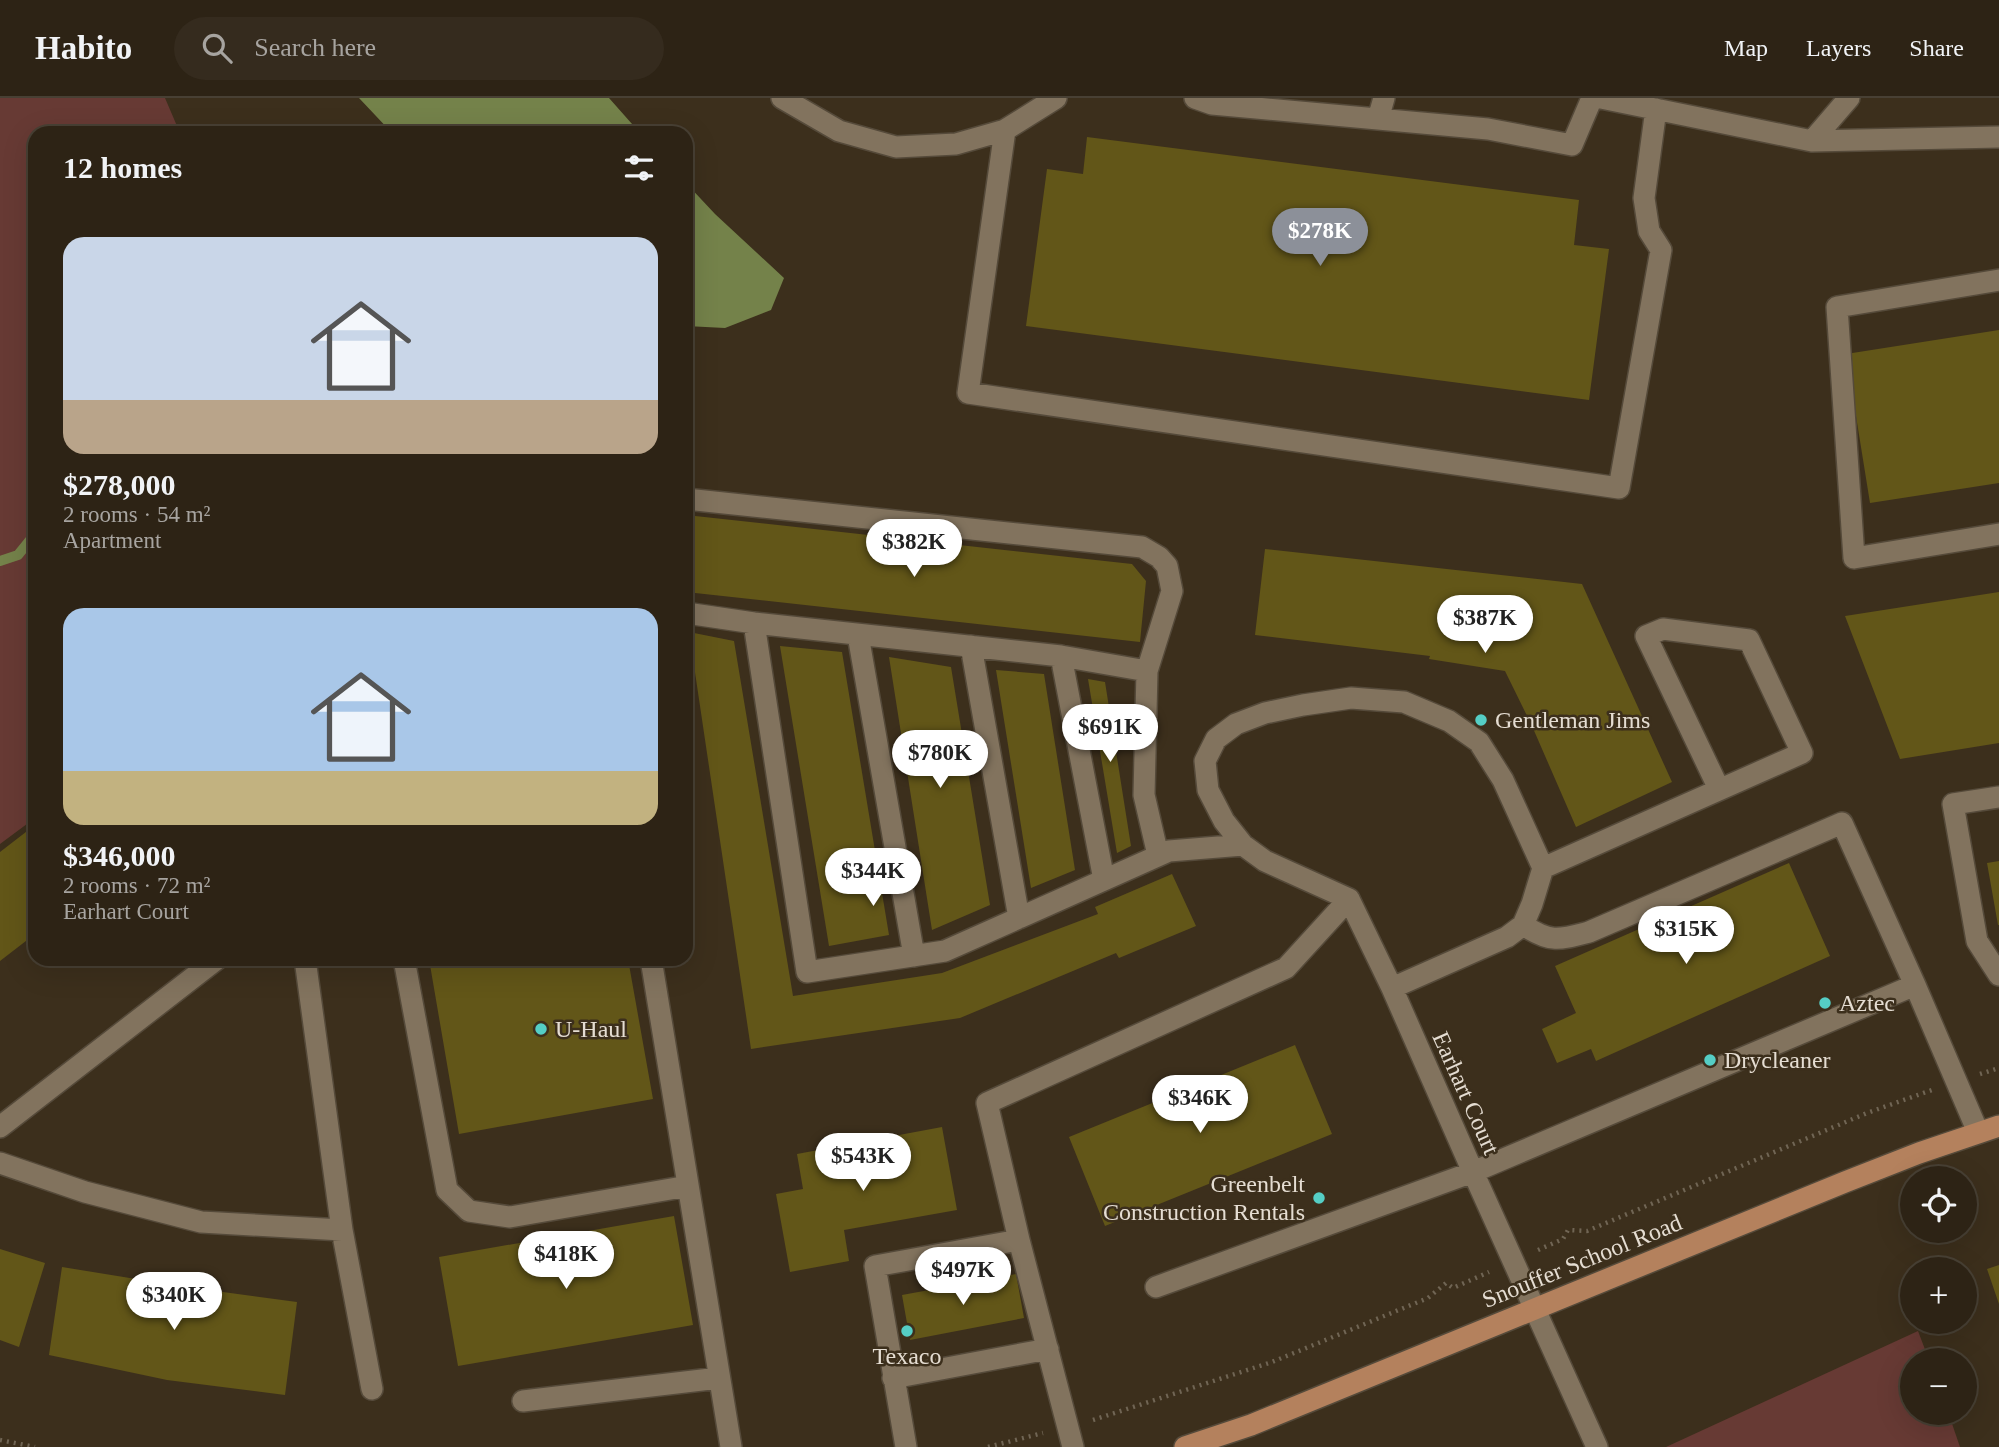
<!DOCTYPE html>
<meta charset="utf-8">
<style>
body{margin:0;font-family:"Times New Roman",serif;background:#352b1e;color:#f1f3f6;height:100vh;display:flex;flex-direction:column;font-size:26px;white-space:nowrap}
*{box-sizing:border-box;margin:0}
p{font-size:23px;color:#a7a4a0}
.icon{flex:none;width:38px;height:38px;fill:none;stroke:currentColor;stroke-width:2;stroke-linecap:round;stroke-linejoin:round}
.map{position:relative;flex:1;overflow:hidden}
.details{position:absolute;left:28px;top:28px;width:665px;height:840px;display:flex;flex-direction:column;background:#2d2315;border-radius:21px;box-shadow:0 7px 28px #0002,0 0 0 2px #484034}
.details>*{flex:none}
.controls{position:absolute;left:1900px;top:1068px;display:grid;gap:14px}
.controls a{display:grid;place-items:center;width:77px;height:77px;border-radius:50%;background:#2d2315;box-shadow:0 7px 28px #0002,0 0 0 2px #484034;font-size:35px}
.price{position:absolute;translate:-50% -60px;padding:0 16px;border-radius:24px;background:#fff;color:#222;font-size:23px;line-height:46px;filter:drop-shadow(0 2px 4px #0008)}
.price::after{content:'';position:absolute;left:50%;top:42px;width:21px;height:16px;margin-left:-10px;background:inherit;clip-path:polygon(0 0,100% 0,50% 100%)}
.price.selected{background:#8c9099;color:#fff}
ul{padding:0;list-style:none}
li{display:grid;align-content:center;gap:14px;height:371px;padding:0 35px}
li span{display:grid;place-items:center;height:217px;border-radius:21px;color:#555}
li>.icon{margin-inline-start:auto}
span .icon{width:126px;height:126px;fill:#fffc;stroke-width:1}
li b{font-size:30px}
h2{display:flex;justify-content:space-between;align-items:center;height:84px;padding:0 35px;font-size:30px}
header{display:flex;align-items:center;gap:42px;box-sizing:border-box;height:98px;padding:0 35px;background:#2d2315;border-bottom:2px solid #484034}
header strong{font-size:33px}
nav{display:flex;gap:38px;margin-inline-start:auto;font-size:24px}
.search{width:490px;height:63px;background:#352b1e;display:flex;align-items:center;gap:18px;box-sizing:border-box;padding:0 24px;border-radius:38px;color:#a7a4a0;font-size:26px}
.map>svg:first-child{display:block}
.green{fill:#673a34}
.water{fill:#74824a}
.lines{fill:none;stroke-linecap:round;stroke-linejoin:round}
.stream{stroke:#74824a;stroke-width:10}
.building{fill:#625618}
.minor-casing{stroke:#554a3a;stroke-width:24}
.major-casing{stroke:#554a3a;stroke-width:24}
.path{stroke:#706554;stroke-width:4.5;stroke-dasharray:2 5;stroke-linecap:butt}
.minor{stroke:#82735e;stroke-width:21}
.major{stroke:#b4815d;stroke-width:21}
.poi-dot{fill:#55cec5;stroke:#3c2f1c;stroke-width:2.5}
.labels{text-anchor:middle;dominant-baseline:central;stroke-width:5;stroke-linejoin:round;paint-order:stroke}
.poi-label{font-size:24px;fill:#e5ddd2;stroke:#3c2f1c;text-anchor:start}
.street-label{font-size:24px;fill:#e5ddd2;stroke:#3c2f1c}
</style>
<header>
<strong>Habito</strong>
<div class="search"><svg class="icon" aria-label="search" viewBox="0 0 24 24"><circle cx="10" cy="10" r="6"/><path d="M15 15l6 6"/></svg>Search here</div>
<nav><a>Map</a><a>Layers</a><a>Share</a></nav>
</header>
<div class="map">
<svg width="1999" height="1349" viewBox="0 0 1999 1349">
<rect width="100%" height="100%" fill="#3c2f1c"/>
<path class="green" d="M0 0H165L180 35H35V720L0 746Z
M1918 1233 1929 1262H1913V1314H1948L1960 1349H1666Z"/>
<path class="water" d="M359 0H609L640 35H392Z
M686 85 715 116 784 180 771 212 725 230 686 228Z"/>
<g class="lines">
<path class="stream" d="M0 463 18 457 35 436"/>
</g>
<path class="building" d="M1087 39 1579 102 1574 147 1609 151 1589 302 1026 228 1047 71 1083 76Z
M1999 232V385L1870 405 1846 256Z
M686 417 1132 466 1146 483 1140 544 686 494Z
M1265 451 1582 486 1672 684 1576 729 1532 628 1505 573 1429 561 1430 558 1255 537Z
M1999 494V645L1900 661 1845 518Z
M689 534 734 543 793 898 942 875 1098 816 1095 809 1172 776 1196 828 1119 860 1116 855 960 920 751 951Z
M780 548 842 554 889 837 829 848Z
M889 559 951 569 990 807 932 832Z
M996 572 1044 576 1075 772 1031 790Z
M1088 581 1105 584 1131 748 1117 755Z
M35 727V836L0 863V754Z
M1999 763V827H1998L1987 765Z
M1789 765 1830 858 1596 963 1591 951 1557 965 1542 931 1576 915 1555 868Z
M429 861H628L653 1001 459 1036Z
M1295 947 1332 1036 1105 1128 1069 1039Z
M942 1029 957 1112 844 1132 849 1163 790 1174 776 1096 803 1091 797 1056Z
M674 1118 693 1227 458 1268 439 1159Z
M0 1151 45 1165 19 1249 0 1242Z
M1999 1167V1206L1987 1171Z
M62 1169 179 1188 297 1204 285 1297 167 1282 49 1257Z
M1016 1176 1024 1220 910 1242 902 1197Z"/>
<g class="lines">
<g class="minor-casing">
<path id="minor" d="M782 0 839 33 896 49 956 46 1005 32 1056 0
M1195 0 1212 6 1488 31 1572 47 1592 0
M1601 0 1812 43 1999 39
M1378 21 1384 0
M1005 32 968 295 1619 390 1661 152 1649 133 1644 100 1656 11
M1812 43 1849 0
M1999 182 1837 209 1854 460 1999 436
M686 401 1142 449 1159 459 1167 468 1172 493 1147 573 1144 697 1158 757
M686 515 754 525 1061 558 1147 573
M754 525 807 874 945 853 1169 753 1243 747
M858 537 914 858
M971 548 1019 820
M1061 558 1104 782
M1999 699 1953 706 1977 843 1999 877
M1543 770 1802 655 1749 542 1663 531 1646 538 1719 691
M1349 801 1265 763 1243 747 1224 723 1208 692 1205 663 1216 641 1236 626 1265 615 1303 607 1351 600 1404 604 1449 623 1479 644 1503 682 1543 770 1532 806 1523 827 1507 839 1392 890
M1349 801 1392 890 1473 1074 1597 1349
M1523 827C1551 845 1558 842 1589 834L1842 725 1915 887 1978 1034
M404 861 447 1092 469 1113 510 1119 688 1088
M651 861 731 1349
M0 1029 217 861
M0 1065 85 1094 201 1124 342 1132 305 861
M342 1132 372 1291
M1019 1142 1073 1349
M1156 1189 1473 1074 1915 887
M893 1280 1048 1251
M523 1303 719 1280
M906 1349 875 1168 1019 1142 987 1005 1286 870 1349 801"/>
</g>
<g class="major-casing">
<path id="major" d="M1185 1349 1251 1327 1845 1084 1919 1055 1999 1028"/>
</g>
<path class="path" d="M1980 976 1999 970
M1538 1152 1563 1141 1568 1132 1587 1133 1867 1015 1932 992
M1093 1322 1272 1264 1428 1200 1446 1185 1453 1190 1489 1174
M0 1342 35 1349
M988 1349 1043 1335"/>
<use href="#minor" class="minor"/>
<use href="#major" class="major"/>
</g>
<g class="poi-dot">
<circle cx="1481" cy="622" r="7"/>
<circle cx="1825" cy="905" r="7"/>
<circle cx="541" cy="931" r="7"/>
<circle cx="1710" cy="962" r="7"/>
<circle cx="1319" cy="1100" r="7"/>
<circle cx="907" cy="1233" r="7"/>
</g>
<g class="labels">
<g class="poi-label">
<text x="1495" y="622">Gentleman Jims</text>
<text x="1839" y="905">Aztec</text>
<text x="555" y="931">U-Haul</text>
<text x="1724" y="962">Drycleaner</text>
<text x="1305" y="1086" text-anchor="end">Greenbelt<tspan x="1305" dy="28">Construction Rentals</tspan></text>
<text x="907" y="1258" text-anchor="middle">Texaco</text>
</g>
<g class="street-label">
<text transform="translate(1466 995) rotate(66)">Earhart Court</text>
<text transform="translate(1582 1163) rotate(-22)">Snouffer School Road</text>
</g>
</g>
</svg>
<div class="controls">
<a><svg class="icon" aria-label="locate" viewBox="0 0 24 24"><circle cx="12" cy="12" r="6"/><path d="M12 2v4M12 18v4M2 12h4M18 12h4"/></svg></a>
<a>+</a>
<a>−</a>
</div>
<b class="price selected" style="left:1320px;top:170px">$278K</b>
<b class="price" style="left:914px;top:481px">$382K</b>
<b class="price" style="left:1485px;top:557px">$387K</b>
<b class="price" style="left:1110px;top:666px">$691K</b>
<b class="price" style="left:940px;top:692px">$780K</b>
<b class="price" style="left:873px;top:810px">$344K</b>
<b class="price" style="left:1686px;top:868px">$315K</b>
<b class="price" style="left:1200px;top:1037px">$346K</b>
<b class="price" style="left:863px;top:1095px">$543K</b>
<b class="price" style="left:566px;top:1193px">$418K</b>
<b class="price" style="left:963px;top:1209px">$497K</b>
<b class="price" style="left:174px;top:1234px">$340K</b>
<section class="details">
<h2>12 homes<svg class="icon" aria-label="filters" viewBox="0 0 24 24"><path d="M4 7h16M4 17h16"/><circle cx="9" cy="7" r="2"/><circle cx="15" cy="17" r="2"/></svg></h2>
<ul>
<li><span style="background:linear-gradient(#c9d6e8 75%,#b9a48a 0)"><svg class="icon" aria-label="home" viewBox="0 0 24 24"><path d="M3 11l9-7 9 7M6 9v11h12V9"/></svg></span><div><b>$278,000</b><p>2 rooms · 54 m²</p><p>Apartment</p></div></li>
<li><span style="background:linear-gradient(#a9c7e8 75%,#c2b280 0)"><svg class="icon" aria-label="home" viewBox="0 0 24 24"><path d="M3 11l9-7 9 7M6 9v11h12V9"/></svg></span><div><b>$346,000</b><p>2 rooms · 72 m²</p><p>Earhart Court</p></div></li>
</ul>
</section>
</div>
